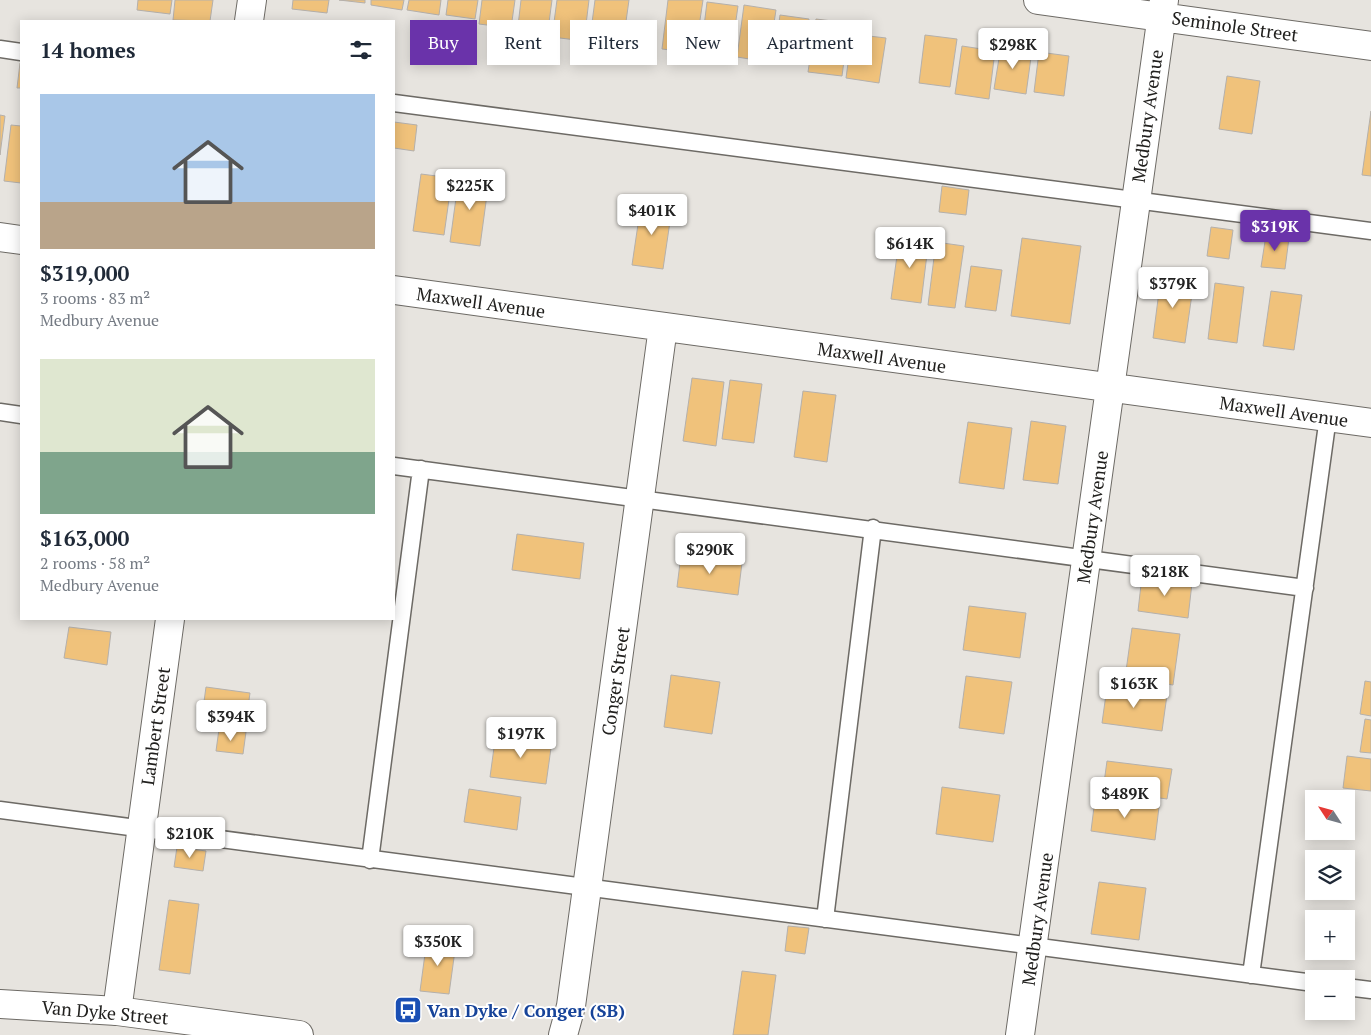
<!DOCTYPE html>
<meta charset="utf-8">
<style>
body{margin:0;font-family:"PT Serif",serif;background:#f6f6f7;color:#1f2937;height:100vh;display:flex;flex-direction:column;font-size:19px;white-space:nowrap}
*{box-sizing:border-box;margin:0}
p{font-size:16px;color:#747a83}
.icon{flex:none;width:28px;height:28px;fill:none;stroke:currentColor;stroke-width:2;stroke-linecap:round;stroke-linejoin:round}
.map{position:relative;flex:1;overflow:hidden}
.panel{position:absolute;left:20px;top:20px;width:375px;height:600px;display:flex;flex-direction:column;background:#fff;border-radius:0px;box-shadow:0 2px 12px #0003}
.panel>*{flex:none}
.banner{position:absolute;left:410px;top:20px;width:475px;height:45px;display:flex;gap:10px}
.needle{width:32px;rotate:306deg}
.fabs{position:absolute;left:1305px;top:790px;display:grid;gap:10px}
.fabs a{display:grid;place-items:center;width:50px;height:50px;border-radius:0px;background:#fff;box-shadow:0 2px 12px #0003;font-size:25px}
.price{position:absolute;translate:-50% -42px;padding:0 11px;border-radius:5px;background:#fff;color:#222;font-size:16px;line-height:32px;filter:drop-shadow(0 1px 2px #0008)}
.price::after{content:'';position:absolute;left:50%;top:30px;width:15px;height:11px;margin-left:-8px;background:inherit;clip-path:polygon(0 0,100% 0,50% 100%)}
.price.active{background:#6a33aa;color:#fff}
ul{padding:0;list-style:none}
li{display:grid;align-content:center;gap:10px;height:265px;padding:0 20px}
li span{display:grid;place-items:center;height:155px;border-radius:0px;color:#555}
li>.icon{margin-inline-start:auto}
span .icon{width:90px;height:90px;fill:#fffc;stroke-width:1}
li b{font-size:21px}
h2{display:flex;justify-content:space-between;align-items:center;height:60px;padding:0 20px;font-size:21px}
.tag{padding:0 18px;border-radius:0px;background:#fff;box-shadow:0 2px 12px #0003;font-size:18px;line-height:45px}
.tag.active{background:#6a33aa;color:#fff}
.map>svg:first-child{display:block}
.building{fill:#f0c27b;stroke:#b4b0ac}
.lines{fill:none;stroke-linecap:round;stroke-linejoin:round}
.lane-casing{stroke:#6d6a65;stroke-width:19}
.street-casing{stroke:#6d6a65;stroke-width:30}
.secondary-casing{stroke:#6d6a65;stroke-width:30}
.lane{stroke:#fff;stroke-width:16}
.street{stroke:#fff;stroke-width:28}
.secondary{stroke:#fff;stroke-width:28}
.labels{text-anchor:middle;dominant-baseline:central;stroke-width:4;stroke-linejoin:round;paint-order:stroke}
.street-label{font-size:18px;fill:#21201e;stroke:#fff}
.transit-label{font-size:18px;font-weight:bold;fill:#164399;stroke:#fff;text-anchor:start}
</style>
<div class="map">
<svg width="1371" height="1035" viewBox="0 0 1371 1035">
<rect width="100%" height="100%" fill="#e7e4df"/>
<path class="building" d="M138 0H172L170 14 137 10Z
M175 0H213L210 21 173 20Z
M293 0H329L327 13 292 9Z
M339 0H365V3Z
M371 0H404L402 10 371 5Z
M409 0H441L439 15 407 10Z
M448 0H478L475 19 446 15Z
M482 0H515L511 28 479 24Z
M521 0H552L548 30 518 26Z
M557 0H589L584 41 552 37Z
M595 0H629L623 43 590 38Z
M668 0H703L695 53 662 49Z
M707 2 738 6 731 55 701 51Z
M744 5 776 10 768 62 737 57Z
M780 15 809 19 803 64 774 60Z
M816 19 849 23 842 76 808 72Z
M852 34 886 38 879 83 846 78Z
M925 35 957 39 950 87 919 83Z
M962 46 995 51 989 99 955 94Z
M1001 46 1032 50 1026 94 994 89Z
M1039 52 1069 56 1064 96 1034 92Z
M20 63H21V88H17Z
M1227 76 1260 81 1252 134 1219 129Z
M1371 111V176L1362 175Z
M0 115 5 116 0 155Z
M394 122 417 125 414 151 394 148Z
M11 125 21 126V183L4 181Z
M421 174 452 178 444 235 413 231Z
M459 176 489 180 480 246 450 242Z
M942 186 969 190 966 215 939 212Z
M641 204 672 208 663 269 632 265Z
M1211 227 1233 230 1229 259 1207 256Z
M900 234 929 238 921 303 891 299Z
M1266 235 1289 238 1285 269 1261 267Z
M1022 238 1081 246 1070 324 1011 316Z
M936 242 964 246 955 308 928 305Z
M971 266 1002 270 996 311 965 307Z
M1161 276 1194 280 1185 343 1153 338Z
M1215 283 1244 287 1237 343 1208 339Z
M1271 291 1302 295 1294 350 1263 346Z
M692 378 724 382 716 446 683 441Z
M730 380 762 384 754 443 722 439Z
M803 391 836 395 827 462 794 457Z
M1031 421 1066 426 1058 484 1023 480Z
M968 422 1012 428 1004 489 959 483Z
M517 534 584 543 580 579 512 570Z
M681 555 742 563 738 595 677 587Z
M1142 576 1192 583 1188 618 1138 611Z
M969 606 1026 613 1020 658 963 650Z
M69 627 111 632 107 665 64 658Z
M1132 628 1180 634 1173 685 1125 678Z
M671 675 720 682 712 734 664 727Z
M966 676 1012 682 1004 734 959 728Z
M1365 681 1371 682V716L1360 714Z
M206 687 250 693 246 722 202 716Z
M1107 687 1167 695 1162 731 1102 723Z
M1365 719 1371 720V753L1360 752Z
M219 729 246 732 243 754 216 751Z
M496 733 552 741 546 784 490 777Z
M1347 756 1371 759V791L1343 788Z
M1107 761 1172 769 1167 799 1103 790Z
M942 787 1000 795 993 842 936 834Z
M469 789 521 797 517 830 464 822Z
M1095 799 1159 807 1155 840 1091 831Z
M177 847 206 851 203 871 174 867Z
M1099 882 1146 888 1139 940 1091 934Z
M169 900 199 904 190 974 159 970Z
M788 926 809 928 805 954 785 951Z
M427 939 456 943 449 994 420 991Z
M742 971 776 975 768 1035H733Z"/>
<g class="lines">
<g class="lane-casing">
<path id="lane" d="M0 49 21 52
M394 103 1371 231
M0 412 21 415
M394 466 1305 588
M0 810 1314 983
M370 860 421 469
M825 919 873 528
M1251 975 1328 417
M1346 987 1371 990"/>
</g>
<g class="street-casing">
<path id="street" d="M1038 0 1371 46
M249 21 252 0
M0 237 21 240
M394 290 1371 423
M117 1011 170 619
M563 1035 571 1006 663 327
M1020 1035 1164 0"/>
</g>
<g class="secondary-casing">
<path id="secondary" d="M0 1004 117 1011 299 1035"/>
</g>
<use href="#lane" class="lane"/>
<use href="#street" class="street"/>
<use href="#secondary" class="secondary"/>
</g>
<defs>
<g id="bus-square" transform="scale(1.4375)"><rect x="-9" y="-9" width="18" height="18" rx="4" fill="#1a4fb4" stroke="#fff"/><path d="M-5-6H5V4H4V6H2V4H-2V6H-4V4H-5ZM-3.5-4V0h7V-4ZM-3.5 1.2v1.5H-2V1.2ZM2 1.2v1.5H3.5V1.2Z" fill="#fff"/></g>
</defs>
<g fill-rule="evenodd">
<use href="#bus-square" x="408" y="1010"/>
</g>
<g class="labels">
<g class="street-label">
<text transform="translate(1235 26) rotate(8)">Seminole Street</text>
<text transform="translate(1147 116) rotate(-82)">Medbury Avenue</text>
<text transform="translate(481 302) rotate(8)">Maxwell Avenue</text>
<text transform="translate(882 357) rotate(8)">Maxwell Avenue</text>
<text transform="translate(1284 411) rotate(8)">Maxwell Avenue</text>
<text transform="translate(1092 517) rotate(-82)">Medbury Avenue</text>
<text transform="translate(615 681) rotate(-82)">Conger Street</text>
<text transform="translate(155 726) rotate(-82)">Lambert Street</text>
<text transform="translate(1037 919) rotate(-82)">Medbury Avenue</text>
<text transform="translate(105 1012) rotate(5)">Van Dyke Street</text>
</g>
<g class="transit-label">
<text x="427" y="1010">Van Dyke / Conger (SB)</text>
</g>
</g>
</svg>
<div class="fabs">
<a><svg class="needle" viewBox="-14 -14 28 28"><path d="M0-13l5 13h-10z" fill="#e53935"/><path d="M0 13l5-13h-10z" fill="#747a83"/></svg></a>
<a><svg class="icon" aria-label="layers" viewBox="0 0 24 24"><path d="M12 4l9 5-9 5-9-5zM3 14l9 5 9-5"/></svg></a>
<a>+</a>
<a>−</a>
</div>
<b class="price" style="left:1013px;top:70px">$298K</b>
<b class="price" style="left:470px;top:211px">$225K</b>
<b class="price" style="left:652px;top:236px">$401K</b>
<b class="price active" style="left:1275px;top:252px">$319K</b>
<b class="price" style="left:910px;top:269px">$614K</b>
<b class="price" style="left:1173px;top:309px">$379K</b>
<b class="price" style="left:710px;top:575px">$290K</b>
<b class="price" style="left:1165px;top:597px">$218K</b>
<b class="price" style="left:1134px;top:709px">$163K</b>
<b class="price" style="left:231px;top:742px">$394K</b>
<b class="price" style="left:521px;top:759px">$197K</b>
<b class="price" style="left:1125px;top:819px">$489K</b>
<b class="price" style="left:190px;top:859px">$210K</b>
<b class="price" style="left:438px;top:967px">$350K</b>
<div class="banner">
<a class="tag active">Buy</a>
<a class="tag">Rent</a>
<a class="tag">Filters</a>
<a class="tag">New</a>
<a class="tag">Apartment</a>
</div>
<section class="panel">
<h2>14 homes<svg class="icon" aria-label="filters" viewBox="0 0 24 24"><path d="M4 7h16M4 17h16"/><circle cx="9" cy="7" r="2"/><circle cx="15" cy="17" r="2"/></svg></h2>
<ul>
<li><span style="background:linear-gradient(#a9c7e8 70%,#b9a48a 0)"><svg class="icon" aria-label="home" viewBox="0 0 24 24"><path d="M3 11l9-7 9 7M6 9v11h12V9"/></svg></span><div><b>$319,000</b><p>3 rooms · 83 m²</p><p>Medbury Avenue</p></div></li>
<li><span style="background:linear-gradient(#dfe7d0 60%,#7fa58c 0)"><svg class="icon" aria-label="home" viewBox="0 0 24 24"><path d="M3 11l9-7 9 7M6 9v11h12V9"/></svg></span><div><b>$163,000</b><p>2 rooms · 58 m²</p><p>Medbury Avenue</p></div></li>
</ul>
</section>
</div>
